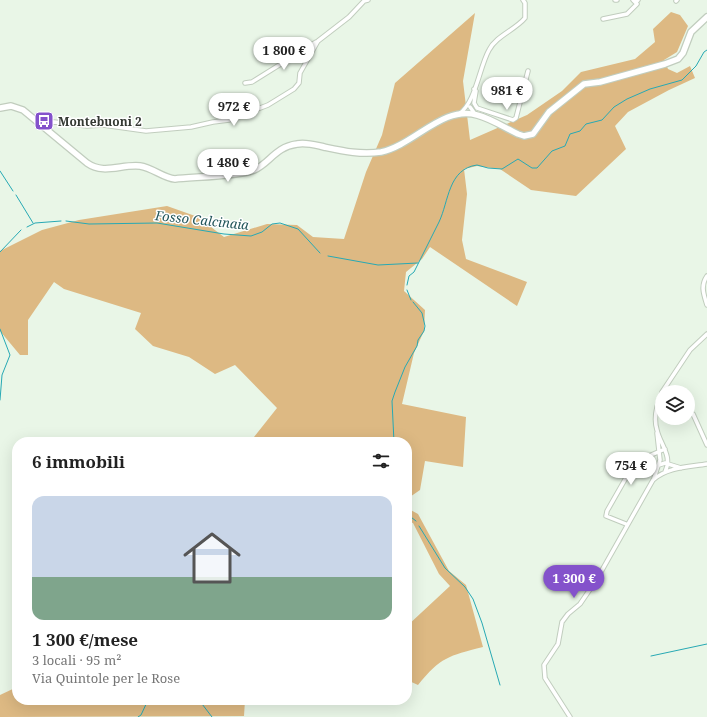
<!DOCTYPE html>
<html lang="it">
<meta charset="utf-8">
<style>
body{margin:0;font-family:"Noto Serif",serif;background:#f2f2f2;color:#222;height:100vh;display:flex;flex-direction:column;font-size:15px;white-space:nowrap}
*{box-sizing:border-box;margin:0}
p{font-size:13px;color:#767676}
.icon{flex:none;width:22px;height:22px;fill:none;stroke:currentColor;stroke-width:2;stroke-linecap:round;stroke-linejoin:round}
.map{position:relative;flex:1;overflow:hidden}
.panel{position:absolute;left:12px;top:437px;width:400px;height:268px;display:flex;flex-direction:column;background:#fff;border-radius:16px;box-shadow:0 4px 16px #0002}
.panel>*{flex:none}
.buttons{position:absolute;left:655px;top:385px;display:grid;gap:8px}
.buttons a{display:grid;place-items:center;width:40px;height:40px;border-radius:50%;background:#fff;box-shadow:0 4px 16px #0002;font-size:20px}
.price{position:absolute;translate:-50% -34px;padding:0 9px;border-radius:14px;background:#fff;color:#222;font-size:13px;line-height:26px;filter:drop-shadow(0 1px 2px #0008)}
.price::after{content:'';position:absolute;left:50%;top:24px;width:12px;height:9px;margin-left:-6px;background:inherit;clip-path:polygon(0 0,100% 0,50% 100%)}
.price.on{background:#8452cb;color:#fff}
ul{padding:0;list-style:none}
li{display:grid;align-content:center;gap:8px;height:212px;padding:0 20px}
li+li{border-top:1px solid #e0e0e0}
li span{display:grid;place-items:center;height:124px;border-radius:12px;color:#555}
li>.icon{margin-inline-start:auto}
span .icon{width:72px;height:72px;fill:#fffc;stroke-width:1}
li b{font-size:17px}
h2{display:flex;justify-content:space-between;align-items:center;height:48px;padding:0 20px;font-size:17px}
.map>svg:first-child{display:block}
.green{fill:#ddb983}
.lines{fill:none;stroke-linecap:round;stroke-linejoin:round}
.stream{stroke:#27a9b4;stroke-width:1}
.minor-casing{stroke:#c1cdbe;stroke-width:5.5}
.secondary-casing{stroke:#c1cdbe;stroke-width:8}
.minor{stroke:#fff;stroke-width:3.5}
.secondary{stroke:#fff;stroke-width:5.5}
.labels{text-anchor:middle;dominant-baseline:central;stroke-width:3;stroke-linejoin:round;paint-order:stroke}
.poi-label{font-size:12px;font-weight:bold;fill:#343933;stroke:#fff;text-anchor:start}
.water-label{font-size:13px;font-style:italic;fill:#22555a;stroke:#fff}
</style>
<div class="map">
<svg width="707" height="717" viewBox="0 0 707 717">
<rect width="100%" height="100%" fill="#e9f6e7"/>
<path class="green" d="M671 12 680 15 688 26 677 52 664 60 668 69 677 73 690 66 695 78 669 90 628 112 615 126 626 149 576 196 531 190 500 169 477 166 464 169 467 194 462 240 466 259 527 282 517 306 430 247 422 259 406 272 404 291 425 310 424 331 414 353 402 404 466 417 463 467 425 461 420 490 407 499V442H250L277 408 235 365 215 374 189 357 153 346 135 329 141 313 64 289 54 282 28 320V355H20L0 331V251L42 230 79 220 167 206 198 217 224 237 267 224 297 225 313 237 344 239 366 172 382 135 395 83 475 13 463 81 470 140 527 115 562 91 581 72 635 59 655 42 653 29Z
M407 508 418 514 449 571 466 585 483 647C448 656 441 657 418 685L407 680V626L450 586 439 574 413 523 407 521Z
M17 687V700H245L244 716 0 717V695Z"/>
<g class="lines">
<path class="stream" d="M0 171 13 191
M16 195 33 223
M66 221 89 224 157 223 224 234 251 236 262 232 272 224 280 223 298 229 320 253
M27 227 35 223 61 221
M0 252 21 230
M328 256 378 265 418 263
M407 285 409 276 414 272C422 255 431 239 439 222 449 201 448 169 477 165L488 168 502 169 518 159 532 168H537L552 151 565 146 570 134 580 131 586 124 602 120 614 107 627 99 650 89 682 80 696 66 704 52 707 50
M407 290 411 300
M0 329 10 355 2 375 0 400
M394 442 392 401 395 392 405 367 417 346 418 340 424 331 425 326 422 313 413 302
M407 514 416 521
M419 526 445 568 465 587 473 599 482 623 500 685
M651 656 707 644
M199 700 212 717
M138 717 141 715 148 700"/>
<g class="minor-casing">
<path id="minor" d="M615 0H617
M637 1 638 0
M676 1 677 0
M603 19 627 14 637 4 633 0
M245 83 252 82 316 42
M474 89 476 91 474 103 477 108 513 120 516 118 528 71
M470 107 475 114
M459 114C476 102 479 68 489 50 496 36 515 30 525 18V3L523 0
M43 126 54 122 87 126 103 125 146 131 191 127 213 122 229 120 268 105 294 89 299 83 300 73 318 41 349 17 364 1 368 0
M707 276C700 286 704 295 707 305
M662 392 690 350 707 334
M662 393C657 404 653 417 657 430 660 444 673 456 665 472
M688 412 693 414 707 445
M659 465 665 463 681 468
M654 478 660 460 657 433
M626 524 606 516 607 511 635 462 665 449
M570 717 545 678 544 665 558 644 562 622 568 614 580 604 597 579 653 480C667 467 689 467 707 464"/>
</g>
<g class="secondary-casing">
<path id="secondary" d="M0 108 11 106 23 110 87 163C104 175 121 164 140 166 153 168 163 178 175 179 192 177 241 176 254 170 270 163 275 147 297 144 306 142 315 145 324 147 343 151 361 155 381 152 414 145 443 105 477 115 492 119 505 128 518 134L524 136 533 134 549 112 584 84 600 82 665 64 678 59 683 53 691 32 707 17"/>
</g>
<use href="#minor" class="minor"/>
<use href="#secondary" class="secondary"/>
</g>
<defs>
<g id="bus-square" transform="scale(1)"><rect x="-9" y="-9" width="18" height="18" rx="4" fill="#8452cb" stroke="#fff"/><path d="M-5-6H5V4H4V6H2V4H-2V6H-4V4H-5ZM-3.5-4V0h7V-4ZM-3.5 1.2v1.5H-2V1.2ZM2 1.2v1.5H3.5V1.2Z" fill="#fff"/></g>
</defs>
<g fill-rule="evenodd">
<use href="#bus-square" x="44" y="121"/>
</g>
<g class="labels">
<g class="poi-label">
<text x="58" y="121">Montebuoni 2</text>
</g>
<g class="water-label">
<text transform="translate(202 220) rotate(6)">Fosso Calcinaia</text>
</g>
</g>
</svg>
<div class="buttons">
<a><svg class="icon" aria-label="layers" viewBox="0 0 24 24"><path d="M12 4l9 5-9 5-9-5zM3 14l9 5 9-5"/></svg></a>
</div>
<b class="price" style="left:284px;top:71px">1 800 €</b>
<b class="price" style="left:507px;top:111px">981 €</b>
<b class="price" style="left:234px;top:127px">972 €</b>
<b class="price" style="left:228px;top:183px">1 480 €</b>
<b class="price" style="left:631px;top:486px">754 €</b>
<b class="price on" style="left:574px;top:599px">1 300 €</b>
<section class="panel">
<h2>6 immobili<svg class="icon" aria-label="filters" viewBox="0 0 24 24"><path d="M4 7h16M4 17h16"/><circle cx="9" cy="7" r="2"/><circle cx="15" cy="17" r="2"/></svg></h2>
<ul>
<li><span style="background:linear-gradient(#c9d6e8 65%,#7fa58c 0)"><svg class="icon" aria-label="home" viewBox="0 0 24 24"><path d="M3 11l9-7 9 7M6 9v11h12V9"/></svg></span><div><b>1 300 €/mese</b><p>3 locali · 95 m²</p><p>Via Quintole per le Rose</p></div></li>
</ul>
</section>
</div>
